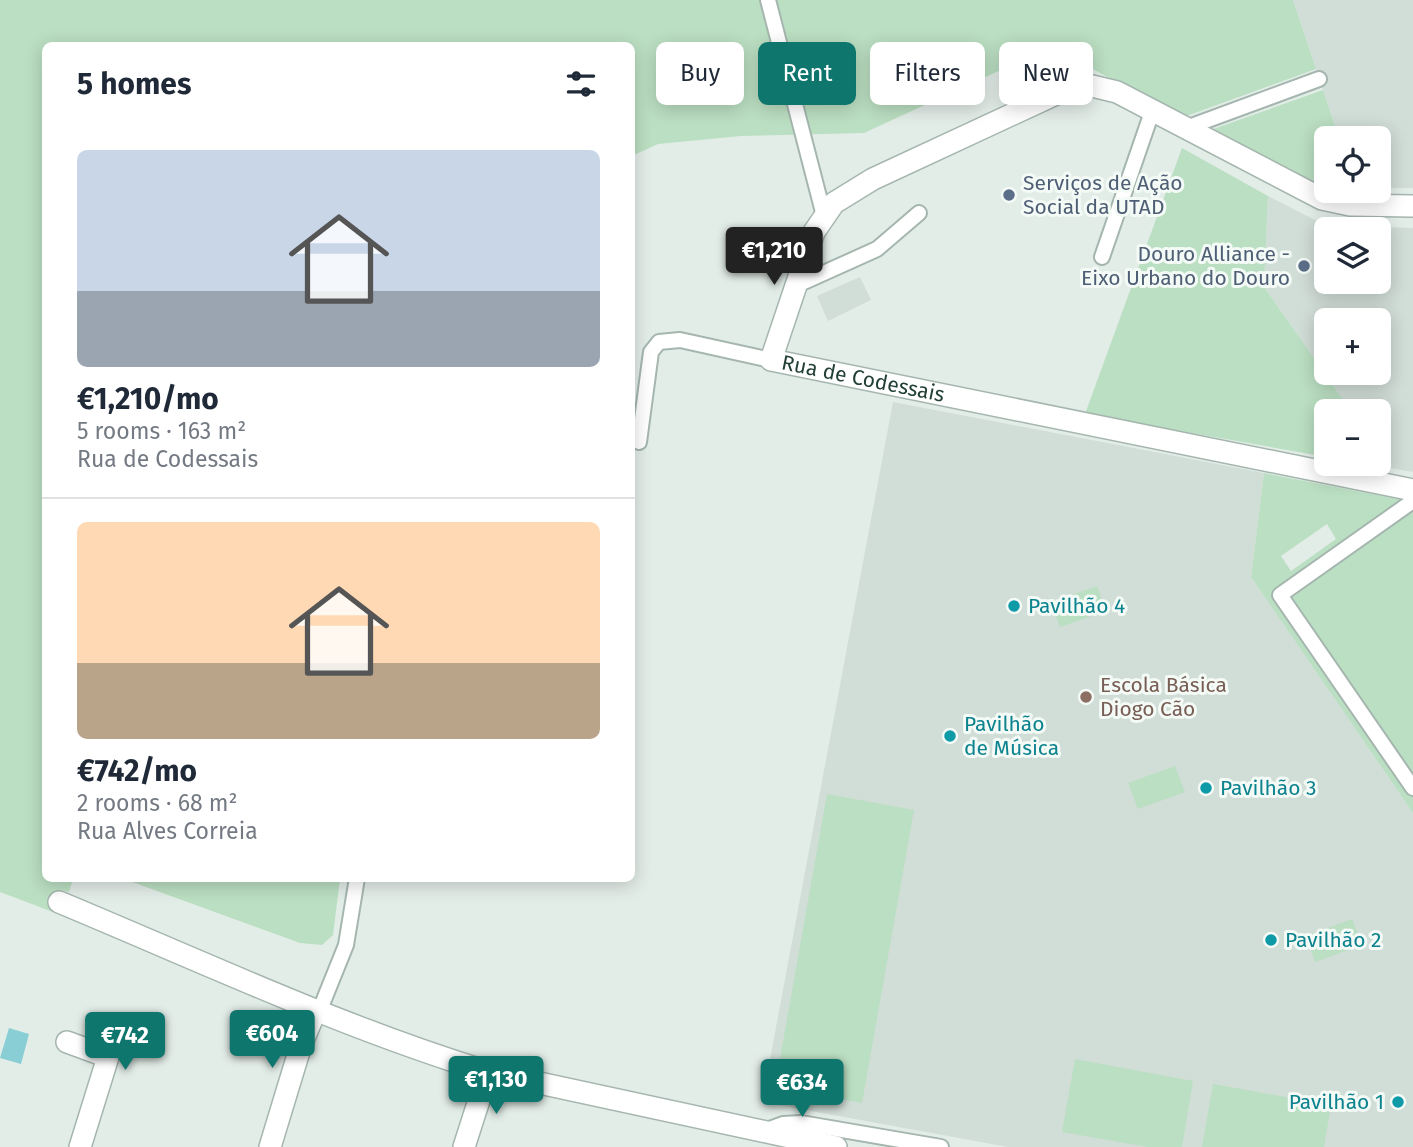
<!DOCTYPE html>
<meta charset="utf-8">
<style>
body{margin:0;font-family:"Fira Sans",sans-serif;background:#f6f6f7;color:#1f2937;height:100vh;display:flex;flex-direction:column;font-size:26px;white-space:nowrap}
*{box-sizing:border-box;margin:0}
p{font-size:23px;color:#747a83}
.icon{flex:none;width:38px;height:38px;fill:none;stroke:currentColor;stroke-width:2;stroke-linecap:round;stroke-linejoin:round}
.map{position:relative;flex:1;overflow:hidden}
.side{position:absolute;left:42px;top:42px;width:593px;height:840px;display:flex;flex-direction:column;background:#fff;border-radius:10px;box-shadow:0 4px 18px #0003}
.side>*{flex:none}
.hud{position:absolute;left:656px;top:42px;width:651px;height:63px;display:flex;gap:14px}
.fabs{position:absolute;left:1314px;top:126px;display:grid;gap:14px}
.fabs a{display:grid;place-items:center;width:77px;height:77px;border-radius:10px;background:#fff;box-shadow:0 4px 18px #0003;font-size:35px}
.price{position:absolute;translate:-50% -60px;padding:0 16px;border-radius:7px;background:#0f766e;color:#fff;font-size:23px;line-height:46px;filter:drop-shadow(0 2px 4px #0008)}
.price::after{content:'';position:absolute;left:50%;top:42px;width:21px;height:16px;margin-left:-10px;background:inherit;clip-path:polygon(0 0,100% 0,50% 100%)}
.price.on{background:#222;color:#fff}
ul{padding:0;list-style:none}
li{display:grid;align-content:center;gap:14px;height:371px;padding:0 35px}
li+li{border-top:2px solid #e0e1e3}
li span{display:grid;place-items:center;height:217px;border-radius:10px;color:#555}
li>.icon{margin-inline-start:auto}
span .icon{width:126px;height:126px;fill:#fffc;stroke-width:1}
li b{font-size:30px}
h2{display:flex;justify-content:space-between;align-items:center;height:84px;padding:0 35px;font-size:30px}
.pill{padding:0 24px;border-radius:10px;background:#fff;box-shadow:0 4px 18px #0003;font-size:24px;line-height:63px}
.pill.on{background:#0f766e;color:#fff}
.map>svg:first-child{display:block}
.built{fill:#d1ddd7;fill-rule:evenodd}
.green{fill:#bbdfc2;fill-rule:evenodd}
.water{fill:#89ced4}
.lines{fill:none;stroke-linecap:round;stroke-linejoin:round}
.lane-casing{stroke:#a5b6af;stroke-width:18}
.street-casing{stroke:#a5b6af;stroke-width:24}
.lane{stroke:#fff;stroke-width:14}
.street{stroke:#fff;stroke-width:21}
.service-dot{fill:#5c6f8a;stroke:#f4faf6;stroke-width:2.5}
.culture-dot{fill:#0f9aa8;stroke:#f4faf6;stroke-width:2.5}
.education-dot{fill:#8d6e63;stroke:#f4faf6;stroke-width:2.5}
.labels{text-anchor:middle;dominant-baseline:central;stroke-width:6;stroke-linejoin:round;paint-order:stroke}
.service-label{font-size:21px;fill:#4e5e75;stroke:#f4faf6;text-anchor:start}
.street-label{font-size:21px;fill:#224036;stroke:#f4faf6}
.culture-label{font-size:21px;fill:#0d838f;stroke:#f4faf6;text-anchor:start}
.education-label{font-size:21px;fill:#785e54;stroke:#f4faf6;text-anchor:start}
</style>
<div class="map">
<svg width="1413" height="1147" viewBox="0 0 1413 1147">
<rect width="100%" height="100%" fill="#e3ede8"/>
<path class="built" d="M1293 0H1413V188H1379V138H1339Z
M1268 196 1317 221 1338 225 1413 228V472L1390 468 1379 452V411H1351L1264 287ZM1326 229H1379V282H1326ZM1326 320H1379V373H1326Z
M860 277 871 300 828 321 817 296Z
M893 402 1264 473 1251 577 1413 813V1147H1008L762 1102Z"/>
<path class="green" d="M0 0H1293L1316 69 1181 118 1084 64 1059 73 1046 49 864 133 741 136 658 144 632 156V46H46V878L73 879 69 892 61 890 53 912 0 892Z
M1323 90 1339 138H1326V188L1205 132Z
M1182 148 1268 196 1264 287 1351 411H1326V457L1085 414Z
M1264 473 1413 502V813L1251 577ZM1327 524 1336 539 1291 571 1281 556Z
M1097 586 1106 611 1060 627 1051 602Z
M1175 766 1185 792 1138 809 1128 783Z
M827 794 914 810 862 1103 775 1087Z
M124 879H340L333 935 322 945 300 943Z
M1352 919 1362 945 1315 962 1306 936Z
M1075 1059 1193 1081 1182 1147H1148L1062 1132Z
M1213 1084 1331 1105 1324 1147H1202Z"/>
<path class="water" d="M9 1028 29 1034 21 1064 0 1058Z"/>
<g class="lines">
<g class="lane-casing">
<path id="lane" d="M768 0 824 216
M1186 128 1319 79
M1102 257 1153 109
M797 285 877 249 919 213
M639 442 651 352 659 342 680 340 771 360
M1413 501 1280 595 1413 788
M319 1012 346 945 357 878
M764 1131 783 1124 801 1123 941 1147"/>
</g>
<g class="street-casing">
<g id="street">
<path id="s1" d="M1413 206 1350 205 1322 199 1117 92 1092 86 1071 87 873 179 834 203 814 232 771 360 1413 490"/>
<path d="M59 902C201 961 341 1027 488 1072L836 1147"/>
<path d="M67 1042 108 1057 80 1147"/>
<path d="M270 1147 301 1045 316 1010"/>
<path d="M464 1147 488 1072"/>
</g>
</g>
<use href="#lane" class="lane"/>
<use href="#street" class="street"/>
</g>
<g class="service-dot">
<circle cx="1009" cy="195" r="7"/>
<circle cx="1304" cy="266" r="7"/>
</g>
<g class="culture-dot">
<circle cx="1014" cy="606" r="7"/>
<circle cx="950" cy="736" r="7"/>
<circle cx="1206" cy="788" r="7"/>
<circle cx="1271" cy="940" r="7"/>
<circle cx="1398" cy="1102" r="7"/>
</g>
<circle class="education-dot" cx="1086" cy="697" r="7"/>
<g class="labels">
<g class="service-label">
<text x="1023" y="183">Serviços de Ação<tspan x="1023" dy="24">Social da UTAD</tspan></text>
<text x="1290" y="254" text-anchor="end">Douro Alliance -<tspan x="1290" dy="24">Eixo Urbano do Douro</tspan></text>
</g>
<g class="street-label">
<text stroke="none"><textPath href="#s1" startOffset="898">Rua de Codessais</textPath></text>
</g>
<g class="culture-label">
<text x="1028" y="606">Pavilhão 4</text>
<text x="964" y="724">Pavilhão<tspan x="964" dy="24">de Música</tspan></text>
<text x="1220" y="788">Pavilhão 3</text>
<text x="1285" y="940">Pavilhão 2</text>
<text x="1384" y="1102" text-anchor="end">Pavilhão 1</text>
</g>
<g class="education-label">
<text x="1100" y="685">Escola Básica<tspan x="1100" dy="24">Diogo Cão</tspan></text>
</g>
</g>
</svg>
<div class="fabs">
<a><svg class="icon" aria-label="locate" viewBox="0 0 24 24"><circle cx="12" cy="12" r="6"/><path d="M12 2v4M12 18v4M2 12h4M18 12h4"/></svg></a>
<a><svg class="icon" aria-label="layers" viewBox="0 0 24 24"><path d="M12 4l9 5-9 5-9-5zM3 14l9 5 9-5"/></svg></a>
<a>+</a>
<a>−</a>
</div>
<b class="price on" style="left:774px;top:287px">€1,210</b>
<b class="price" style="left:272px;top:1070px">€604</b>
<b class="price" style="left:125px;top:1072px">€742</b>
<b class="price" style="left:496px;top:1116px">€1,130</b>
<b class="price" style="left:802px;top:1119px">€634</b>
<div class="hud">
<a class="pill">Buy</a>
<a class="pill on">Rent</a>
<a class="pill">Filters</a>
<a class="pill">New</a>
</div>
<section class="side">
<h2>5 homes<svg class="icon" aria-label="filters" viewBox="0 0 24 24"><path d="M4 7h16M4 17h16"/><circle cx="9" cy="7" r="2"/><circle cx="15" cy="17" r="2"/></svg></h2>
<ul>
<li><span style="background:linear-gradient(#c9d6e8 65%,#9aa5b1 0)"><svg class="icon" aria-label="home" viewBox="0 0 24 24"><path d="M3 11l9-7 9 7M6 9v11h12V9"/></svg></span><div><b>€1,210/mo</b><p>5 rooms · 163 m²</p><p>Rua de Codessais</p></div></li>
<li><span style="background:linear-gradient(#ffd9b3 65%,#b9a48a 0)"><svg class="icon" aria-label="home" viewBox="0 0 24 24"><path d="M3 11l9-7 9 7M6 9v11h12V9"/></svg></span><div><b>€742/mo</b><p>2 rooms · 68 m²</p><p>Rua Alves Correia</p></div></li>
</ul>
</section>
</div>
